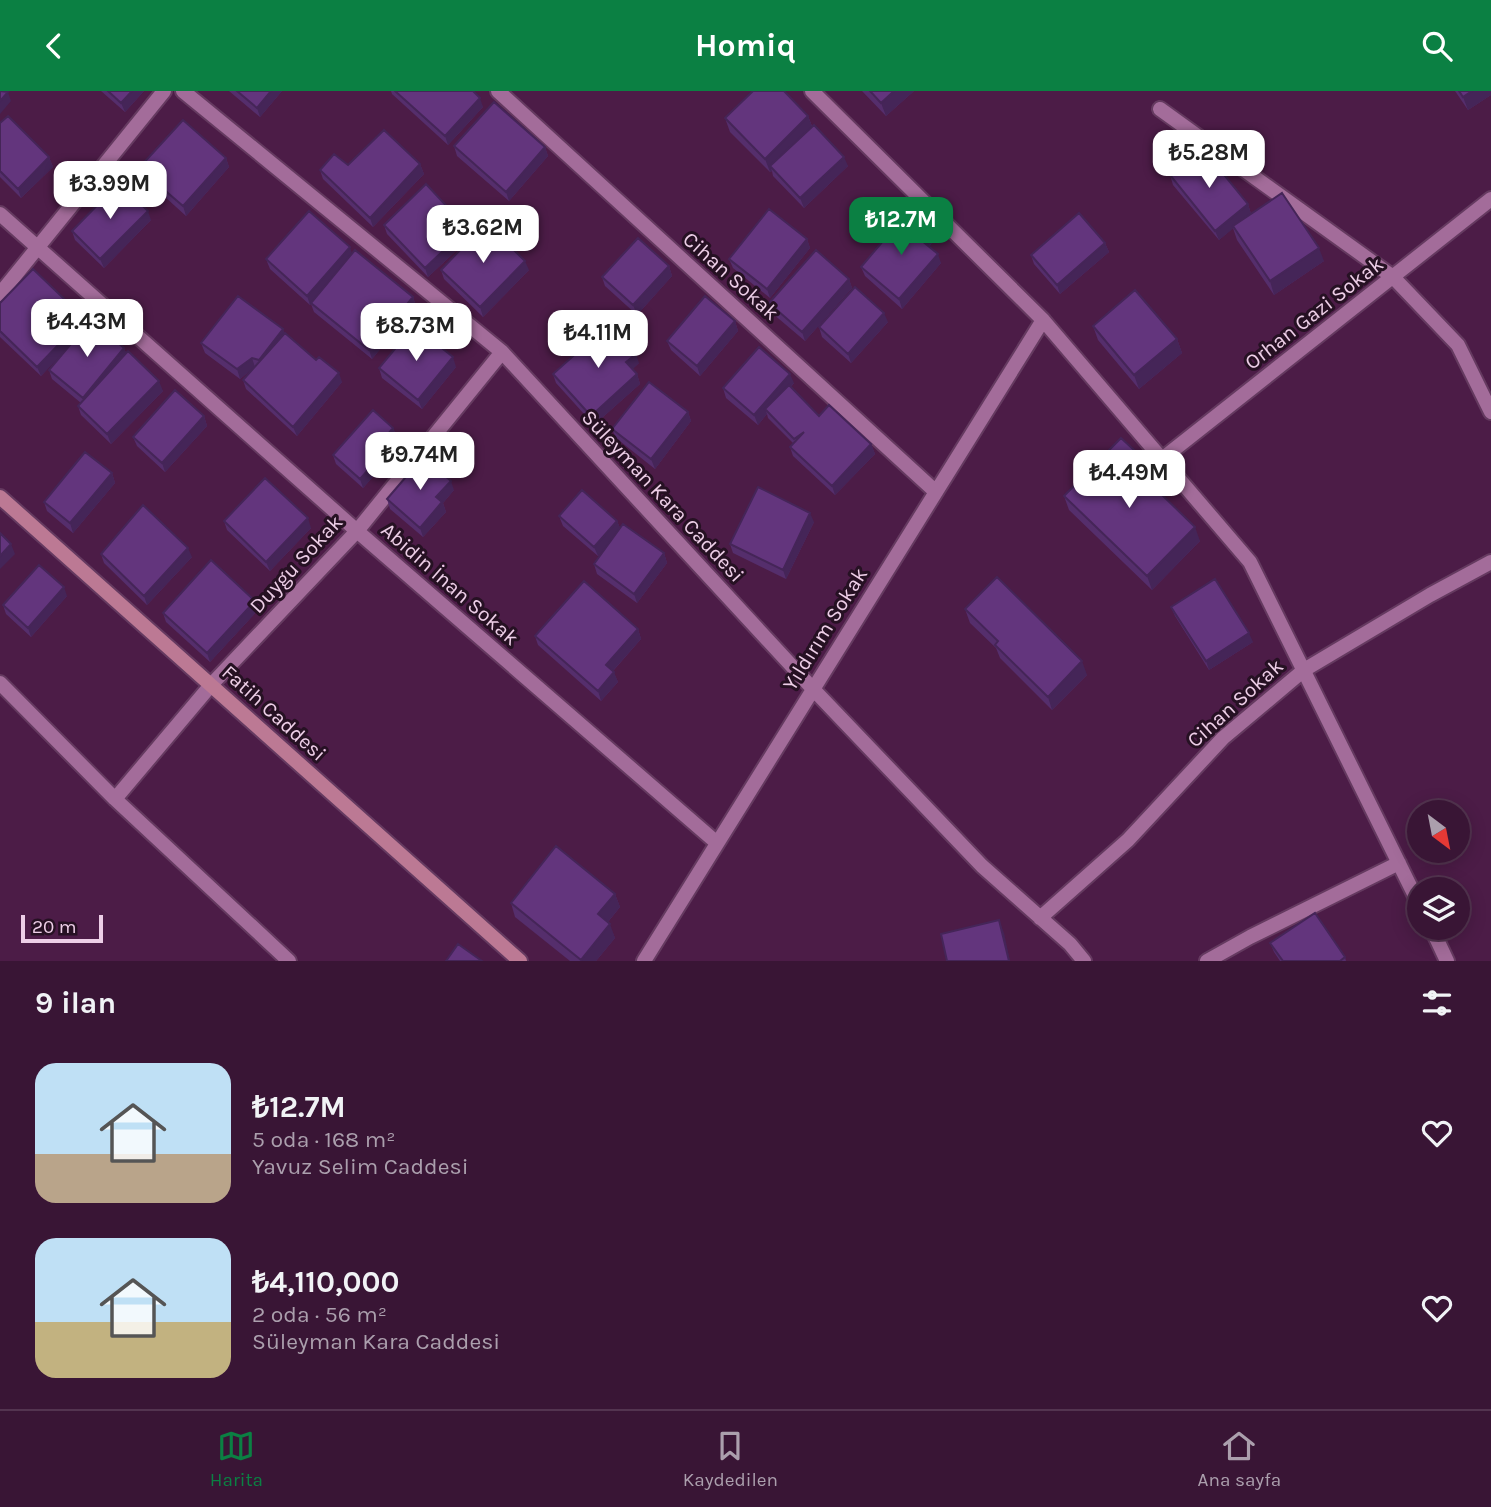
<!DOCTYPE html>
<html lang="tr">
<meta charset="utf-8">
<style>
body{margin:0;font-family:Karla,sans-serif;background:#442241;color:#f1f3f6;height:100vh;display:flex;flex-direction:column;font-size:26px;white-space:nowrap}
*{box-sizing:border-box;margin:0}
p{font-size:23px;color:#ab9fad}
.icon{flex:none;width:38px;height:38px;fill:none;stroke:currentColor;stroke-width:2;stroke-linecap:round;stroke-linejoin:round}
.map{position:relative;height:870px;overflow:hidden}
.sheet{display:flex;flex-direction:column;background:#391535;flex:1}
.sheet>*{flex:none}
.needle{width:46px;rotate:148deg}
.fabs{position:absolute;left:1407px;top:709px;display:grid;gap:14px}
.fabs a{display:grid;place-items:center;width:63px;height:63px;border-radius:50%;background:#391535;box-shadow:0 4px 18px #0003,0 0 0 2px #533450;font-size:35px}
.scale{position:absolute;left:21px;bottom:18px;width:82px;box-sizing:border-box;padding-left:7px;border:4px solid #edcee7;border-top:0;font-size:19px;line-height:24px;white-space:nowrap;color:#edcee7;-webkit-text-stroke:5px #261123;paint-order:stroke}
.price{position:absolute;translate:-50% -60px;padding:0 16px;border-radius:14px;background:#fff;color:#222;font-size:23px;line-height:46px;filter:drop-shadow(0 2px 4px #0008)}
.price::after{content:'';position:absolute;left:50%;top:42px;width:21px;height:16px;margin-left:-10px;background:inherit;clip-path:polygon(0 0,100% 0,50% 100%)}
.price.active{background:#0b8043;color:#fff}
ul{padding:0;list-style:none}
li{display:flex;align-items:center;gap:21px;height:175px;padding:0 35px}
li span{display:grid;place-items:center;flex:none;width:196px;height:140px;border-radius:21px;color:#555}
li>.icon{margin-inline-start:auto}
span .icon{width:84px;height:84px;fill:#fffc;stroke-width:1}
li b{font-size:30px}
h2{display:flex;justify-content:space-between;align-items:center;height:84px;padding:0 35px;font-size:30px}
header{display:flex;justify-content:space-between;align-items:center;height:91px;padding:0 35px;background:#0b8043;color:#fff;font-size:32px;font-weight:700}
.dock{display:flex;justify-content:space-around;align-items:center;height:98px;border-top:2px solid #533450;background:#391535;font-size:19px;color:#ab9fad}
.dock a{display:grid;justify-items:center;gap:4px}
.dock .active{color:#0b8043}
.map>svg:first-child{display:block}
.lines{fill:none;stroke-linecap:round;stroke-linejoin:round}
.street-casing{stroke:#653a60;stroke-width:18}
.secondary-casing{stroke:#653a60;stroke-width:18}
.street{stroke:#a36c9a;stroke-width:14}
.secondary{stroke:#bc7994;stroke-width:14}
.wall{fill:#552e6c}
.shaded-wall{fill:#452558}
.building{fill:#63357d;stroke:#452558;stroke-width:2}
.labels{text-anchor:middle;dominant-baseline:central;stroke-width:6;stroke-linejoin:round;paint-order:stroke}
.street-label{font-size:21px;fill:#edcee7;stroke:#261123}
</style>
<header><svg class="icon" aria-label="back" viewBox="0 0 24 24"><path d="M15 5l-7 7 7 7"/></svg>Homiq<svg class="icon" aria-label="search" viewBox="0 0 24 24"><circle cx="10" cy="10" r="6"/><path d="M15 15l6 6"/></svg></header>
<div class="map">
<svg width="1491" height="870" viewBox="0 0 1491 870">
<rect width="100%" height="100%" fill="#4c1c47"/>
<g class="lines">
<g class="street-casing">
<path id="street" d="M183 0 502 261 813 598 982 775 1070 853 1084 870
M498 0 936 401
M812 0 1043 229 1250 471 1419 813
M1160 18 1393 186 1458 254 1491 321
M0 123 357 440 717 752
M0 203 164 0
M1162 368 1491 108
M0 592 115 708 289 870
M115 708 211 594 357 440 502 261
M1040 827 1128 749 1223 647 1304 579 1430 504 1491 471
M1431 836 1447 870
M644 870 1043 229
M1207 870 1250 846 1399 772"/>
</g>
<g class="secondary-casing">
<path id="secondary" d="M0 406 520 870"/>
</g>
<use href="#street" class="street"/>
<use href="#secondary" class="secondary"/>
</g>
<path class="wall" d="M101 0H144L125 21Z
M229 0H282L260 26Z
M391 0H473L483 16 448 54 392 3Z
M862 0H914L886 25Z
M1455 0H1491V4L1468 19Z
M808 25 812 35 848 75 804 117 773 85 772 80 770 81 730 41 725 27Z
M0 32 49 66 53 76 21 107 0 86Z
M454 55 545 56 548 65 509 110 457 65Z
M226 67 229 76 186 125 143 86 139 77Z
M420 73 424 83 373 136 323 88 320 79 348 74Z
M1170 84 1248 113 1251 123 1324 170 1274 204 1237 149 1233 137 1219 149 1173 94Z
M151 129 104 177 75 149 72 140Z
M384 134 467 137 471 146 428 186 387 143Z
M807 148 810 157 770 207 733 177 729 168Z
M932 152 929 156 941 172 902 218 865 185 861 176Z
M1105 152 1109 161 1060 203 1034 173 1031 164Z
M352 162 413 206 416 215 372 268 314 221 311 213 310 214 270 178 266 168Z
M669 175 672 185 637 224 605 195 602 186Z
M441 179H529L483 226 444 188Z
M849 188 852 197 805 250 772 222 769 212Z
M0 212 84 227 87 234 124 257 126 262 163 300 111 353 81 324 78 315 81 312 52 288 49 279 62 262 41 285 0 246Z
M735 230 738 240 700 285 671 259 667 250Z
M888 231 851 272 822 246 819 236Z
M1093 235 1177 248 1182 262 1139 298 1098 249Z
M283 238 284 243 342 291 297 345 246 298 243 289 252 278 240 288 205 262 201 252Z
M639 272 632 278 637 283 640 293 594 334 556 292 553 283Z
M456 276 422 318 382 287 379 277Z
M794 292 791 296 819 325 871 353 875 363 835 404 793 365 790 356 793 352 768 327 767 323 758 334 726 307 723 297Z
M688 321 691 330 655 378 616 347 612 338Z
M204 325 207 335 165 381 137 355 133 346Z
M393 337 397 346 386 359 389 368 363 397 336 373 333 364Z
M1134 359 1139 373 1134 377 1200 450 1152 499 1069 419 1064 405Z
M112 382 115 392 73 442 47 420 44 411Z
M454 399 443 412 446 421 423 446 390 418 387 408Z
M559 425 617 430 620 437 664 462 667 472 637 512 597 483 594 473 608 454 598 465 563 435Z
M224 430 311 437 270 480 227 439Z
M814 431 786 488 733 462 730 453Z
M101 463 192 466 147 514 104 472Z
M67 505 31 546 6 523 3 514Z
M1171 516 1253 551 1209 579 1175 525Z
M965 518 1087 584 1052 619 1000 567 996 557 970 532Z
M258 519 210 571 166 531 163 522Z
M638 538 641 548 613 580 618 591 601 610 538 554 535 545Z
M615 803 620 816 608 831 615 847 596 870H570L515 826 511 812Z
M1270 852 1345 866 1346 870H1280L1274 861Z"/>
<path class="shaded-wall" d="M132 0H144L125 21 121 12Z
M271 0H282L260 26 257 17Z
M894 0H914L886 25 881 12Z
M1472 0H1491V4L1468 19 1463 6Z
M8 1 11 10 0 23V10Z
M480 7 483 16 448 54 445 45Z
M808 25 813 38 770 75 772 80 770 81 765 68Z
M545 56 548 65 509 110 506 101Z
M49 66 53 76 21 107 18 98Z
M844 66 848 75 804 117 800 107Z
M226 67 229 76 186 125 183 115Z
M420 73 424 83 373 136 370 127Z
M1248 113 1251 123 1219 149 1215 140Z
M148 120 151 129 104 177 100 168Z
M467 137 471 146 428 186 425 177Z
M929 142 932 152 926 159 922 150Z
M807 148 810 157 770 207 767 198Z
M1105 152 1109 161 1060 203 1057 194Z
M350 156 353 166 310 214 307 205Z
M1319 157 1324 170 1274 204 1270 190Z
M938 163 941 172 902 218 899 208Z
M525 170 529 179 483 226 480 216Z
M669 175 672 185 637 224 633 214Z
M849 188 852 197 805 250 802 241Z
M413 206 416 215 372 268 369 259Z
M884 222 888 231 851 272 848 263Z
M84 227 88 236 41 285 37 276Z
M735 230 738 240 700 285 697 275Z
M283 238 286 247 259 269Z
M1177 248 1182 262 1139 298 1134 284Z
M124 257 128 267 86 316 83 307Z
M636 263 639 272 630 281 626 271Z
M453 266 456 276 422 318 418 309Z
M252 267 255 276 240 288 237 278Z
M339 282 342 291 297 345 293 336Z
M637 283 640 293 594 334 591 325Z
M790 283 794 292 768 321 765 318 767 323 758 334 754 324Z
M159 290 163 300 111 353 107 343Z
M688 321 691 330 655 378 651 368Z
M204 325 207 335 165 381 162 372Z
M393 337 397 346 386 359 389 368 363 397 360 388 380 353Z
M871 353 875 363 835 404 832 395Z
M1134 359 1139 373 1130 382 1125 368Z
M112 382 115 392 73 442 70 432Z
M451 390 454 399 443 412 446 421 423 446 420 437 436 406Z
M810 422 814 431 786 488 783 479Z
M308 427 311 437 270 480 266 471Z
M617 430 621 439 598 465 594 456Z
M1195 436 1200 450 1152 499 1147 485Z
M11 453 15 463 0 478V465Z
M188 457 192 466 147 514 144 505Z
M664 462 667 472 637 512 634 503Z
M64 496 67 505 31 546 28 537Z
M255 510 258 519 210 571 207 562Z
M638 538 641 548 610 583 606 574Z
M1249 542 1253 551 1209 579 1206 570Z
M1082 570 1087 584 1052 619 1048 606Z
M614 581 618 591 601 610 598 600Z
M615 803 620 816 603 837 598 823Z
M999 829 1004 842 1010 870H1009Z
M610 833 615 847 596 870H581Z"/>
<path class="building" d="M0 0 8 1 0 10Z
M108 0H132L121 12Z
M237 0H271L257 17Z
M395 0H473L480 7 445 45Z
M753 0H784L808 25 765 68 725 27Z
M870 0H894L881 12Z
M1459 0H1472L1463 6Z
M494 11 545 56 506 101 454 55Z
M8 25 49 66 18 98 0 80V32Z
M183 29 226 67 183 115 139 77Z
M814 34 844 66 800 107 770 75Z
M384 39 420 73 370 127 320 79 334 63 348 74Z
M1203 58 1248 113 1215 140 1170 84Z
M119 92 148 120 100 168 72 140Z
M426 93 467 137 425 177 384 134Z
M1282 102 1319 157 1270 190 1233 135Z
M769 118 807 148 767 198 729 168Z
M309 120 350 156 307 205 266 168Z
M1079 122 1105 152 1057 194 1031 164Z
M906 123 929 142 922 150 938 163 899 208 861 176Z
M486 132 525 170 480 216 441 179Z
M638 147 669 175 633 214 602 186Z
M355 159 413 206 369 259 311 212Z
M816 159 849 188 802 241 769 212Z
M33 178 84 227 37 276 0 240V212Z
M855 196 884 222 848 263 819 236Z
M1135 199 1177 248 1134 284 1093 235Z
M238 205 283 238 259 269 252 267 237 278 201 252Z
M705 205 735 230 697 275 667 250Z
M91 229 124 257 83 307 49 279Z
M609 233 636 263 626 271 637 283 591 325 553 283Z
M414 235 453 266 418 309 379 277Z
M285 242 316 269 319 266 339 282 293 336 243 289Z
M759 256 790 283 754 324 723 297Z
M128 260 159 290 107 343 78 315Z
M649 291 688 321 651 368 612 338Z
M789 294 819 325 829 314 871 353 832 395 790 356 804 341 794 348 765 318Z
M175 299 204 325 162 372 133 346Z
M373 319 393 337 380 353 386 359 360 388 333 364Z
M1121 347 1134 359 1125 368 1195 436 1147 485 1064 405Z
M85 361 112 382 70 432 44 411Z
M423 366 451 390 436 406 442 411 420 437 387 408Z
M265 387 308 427 266 471 224 430Z
M758 396 810 422 783 479 730 453Z
M582 399 617 430 594 456 559 425Z
M143 414 188 457 144 505 101 463Z
M623 433 664 462 634 503 594 473Z
M0 442 11 453 0 465Z
M211 469 255 510 207 562 163 522Z
M39 474 64 496 28 537 3 514Z
M997 486 1082 570 1048 606 995 554 998 550 965 518Z
M1215 488 1249 542 1206 570 1171 516Z
M584 490 638 538 606 574 614 581 598 600 535 545Z
M556 755 615 803 598 823 610 833 581 869 511 812Z
M1315 822 1345 866 1340 870H1283L1270 852Z
M999 829 1009 870H947L941 843Z
M458 853 482 870H446Z"/>
<g class="labels">
<g class="street-label">
<text transform="translate(731 185) rotate(42)">Cihan Sokak</text>
<text transform="translate(1314 222) rotate(-38)">Orhan Gazi Sokak</text>
<text transform="translate(663 405) rotate(47)">Süleyman Kara Caddesi</text>
<text transform="translate(296 473) rotate(-47)">Duygu Sokak</text>
<text transform="translate(450 493) rotate(41)">Abidin İnan Sokak</text>
<text transform="translate(825 538) rotate(-58)">Yıldırım Sokak</text>
<text transform="translate(1235 612) rotate(-42)">Cihan Sokak</text>
<text transform="translate(274 622) rotate(42)">Fatih Caddesi</text>
</g>
</g>
</svg>
<div class="fabs">
<a><svg class="needle" viewBox="-14 -14 28 28"><path d="M0-13l5 13h-10z" fill="#e53935"/><path d="M0 13l5-13h-10z" fill="#ab9fad"/></svg></a>
<a><svg class="icon" aria-label="layers" viewBox="0 0 24 24"><path d="M12 4l9 5-9 5-9-5zM3 14l9 5 9-5"/></svg></a>
</div>
<div class="scale">20 m</div>
<b class="price" style="left:1209px;top:99px">₺5.28M</b>
<b class="price" style="left:110px;top:130px">₺3.99M</b>
<b class="price active" style="left:901px;top:166px">₺12.7M</b>
<b class="price" style="left:483px;top:174px">₺3.62M</b>
<b class="price" style="left:87px;top:268px">₺4.43M</b>
<b class="price" style="left:416px;top:272px">₺8.73M</b>
<b class="price" style="left:598px;top:279px">₺4.11M</b>
<b class="price" style="left:420px;top:401px">₺9.74M</b>
<b class="price" style="left:1129px;top:419px">₺4.49M</b>
</div>
<section class="sheet">
<h2>9 ilan<svg class="icon" aria-label="filters" viewBox="0 0 24 24"><path d="M4 7h16M4 17h16"/><circle cx="9" cy="7" r="2"/><circle cx="15" cy="17" r="2"/></svg></h2>
<ul>
<li><span style="background:linear-gradient(#bfe0f5 65%,#b9a48a 0)"><svg class="icon" aria-label="home" viewBox="0 0 24 24"><path d="M3 11l9-7 9 7M6 9v11h12V9"/></svg></span><div><b>₺12.7M</b><p>5 oda · 168 m²</p><p>Yavuz Selim Caddesi</p></div><svg class="icon" aria-label="heart" viewBox="0 0 24 24"><path d="M12 20l-8-8c-3-5 5-10 8-4 3-6 11-1 8 4z"/></svg></li>
<li><span style="background:linear-gradient(#bfe0f5 60%,#c2b280 0)"><svg class="icon" aria-label="home" viewBox="0 0 24 24"><path d="M3 11l9-7 9 7M6 9v11h12V9"/></svg></span><div><b>₺4,110,000</b><p>2 oda · 56 m²</p><p>Süleyman Kara Caddesi</p></div><svg class="icon" aria-label="heart" viewBox="0 0 24 24"><path d="M12 20l-8-8c-3-5 5-10 8-4 3-6 11-1 8 4z"/></svg></li>
</ul>
</section>
<nav class="dock">
<a class="active"><svg class="icon" aria-label="map" viewBox="0 0 24 24"><path d="M3 6l6-2 6 2 6-2v14l-6 2-6-2-6 2zM9 4v14M15 6v14"/></svg>Harita</a>
<a><svg class="icon" aria-label="saved" viewBox="0 0 24 24"><path d="M7 4h10v16l-5-4-5 4z"/></svg>Kaydedilen</a>
<a><svg class="icon" aria-label="home" viewBox="0 0 24 24"><path d="M3 11l9-7 9 7M6 9v11h12V9"/></svg>Ana sayfa</a>
</nav>
